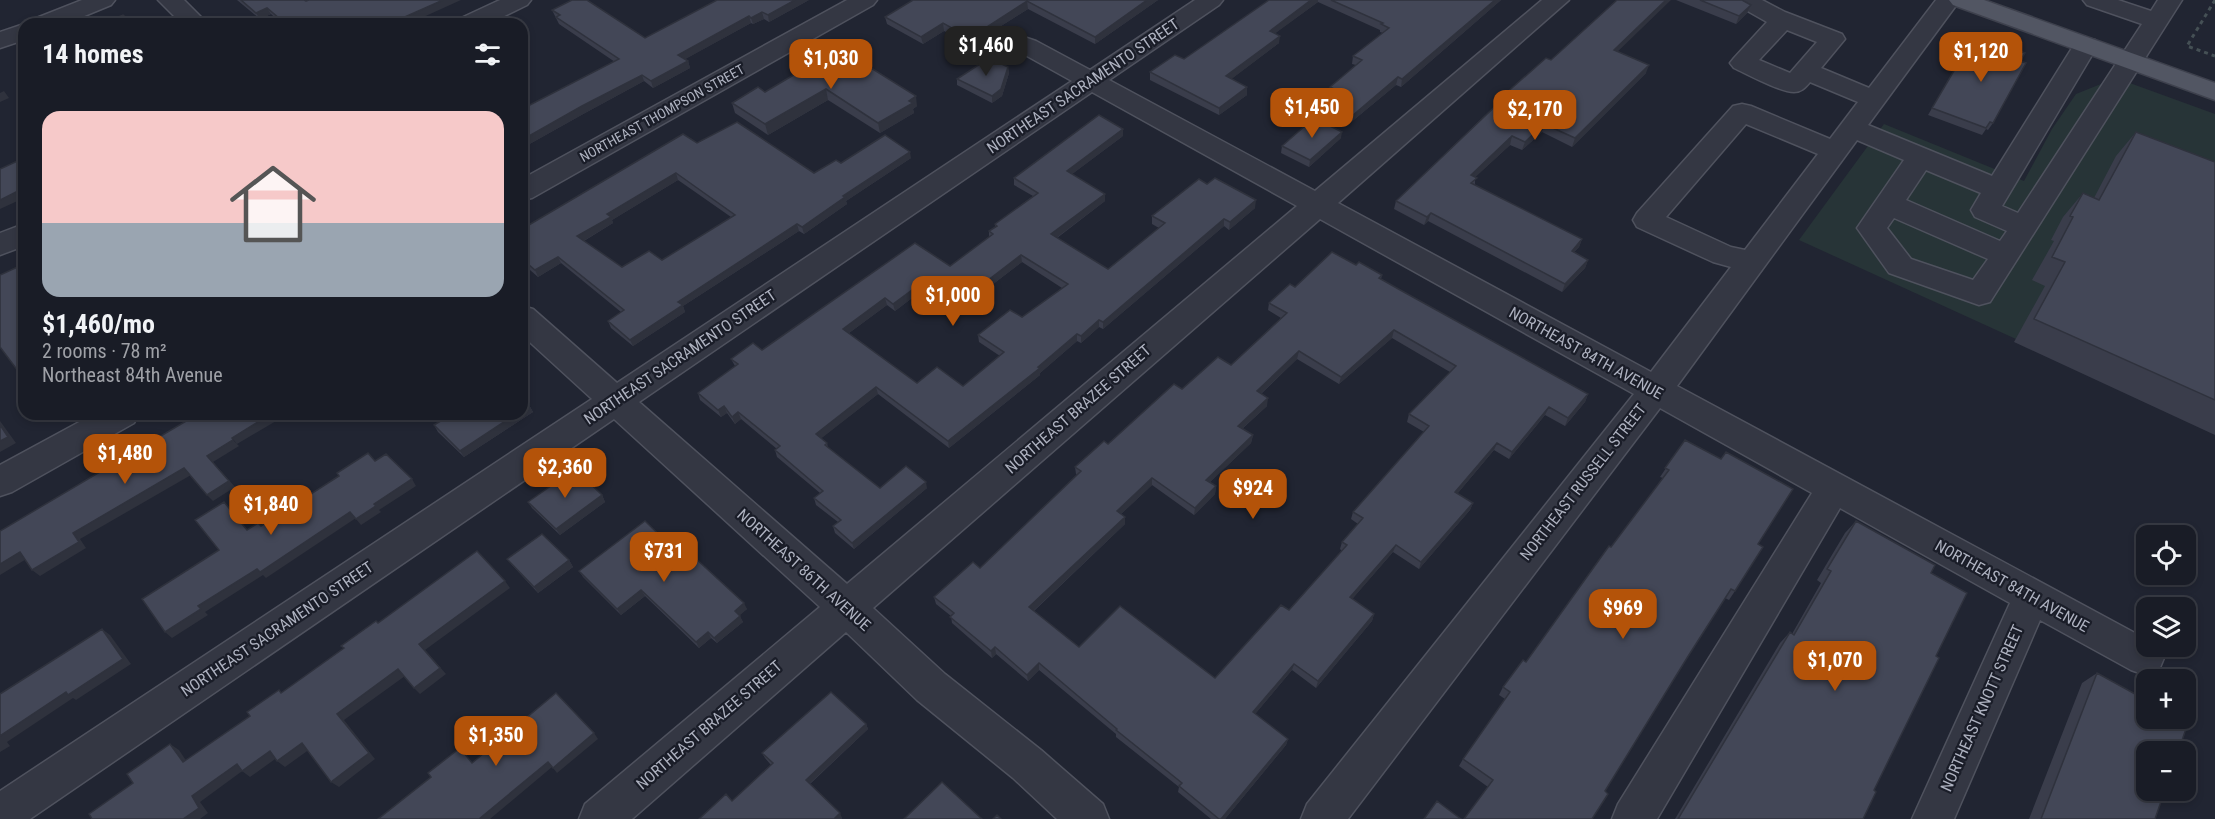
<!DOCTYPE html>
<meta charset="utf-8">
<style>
body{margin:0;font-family:"Roboto Condensed",sans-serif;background:#22252e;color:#f1f3f6;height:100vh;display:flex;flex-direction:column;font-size:22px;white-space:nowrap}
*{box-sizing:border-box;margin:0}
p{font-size:20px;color:#9fa1a7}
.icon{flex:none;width:33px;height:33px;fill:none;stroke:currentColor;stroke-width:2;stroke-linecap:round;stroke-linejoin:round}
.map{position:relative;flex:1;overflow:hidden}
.drawer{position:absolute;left:18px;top:18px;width:510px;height:402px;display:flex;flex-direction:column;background:#191c26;border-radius:18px;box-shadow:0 3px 9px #0003,0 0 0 2px #373a43}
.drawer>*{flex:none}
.buttons{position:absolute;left:2136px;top:525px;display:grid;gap:12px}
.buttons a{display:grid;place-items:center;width:60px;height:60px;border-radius:12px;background:#191c26;box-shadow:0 3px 9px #0003,0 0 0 2px #373a43;font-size:30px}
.price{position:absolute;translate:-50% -51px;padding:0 14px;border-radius:12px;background:#b45309;color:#fff;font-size:20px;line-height:39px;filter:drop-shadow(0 2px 3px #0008)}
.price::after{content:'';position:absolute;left:50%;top:36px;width:18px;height:14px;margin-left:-9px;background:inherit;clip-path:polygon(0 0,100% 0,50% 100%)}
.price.on{background:#222;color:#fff}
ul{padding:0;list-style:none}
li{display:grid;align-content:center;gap:12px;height:318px;padding:0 24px}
li span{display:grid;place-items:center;height:186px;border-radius:18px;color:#555}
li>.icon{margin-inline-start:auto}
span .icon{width:108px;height:108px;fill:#fffc;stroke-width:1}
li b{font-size:26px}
h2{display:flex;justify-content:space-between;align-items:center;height:72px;padding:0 24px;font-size:26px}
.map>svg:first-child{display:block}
.green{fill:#273437}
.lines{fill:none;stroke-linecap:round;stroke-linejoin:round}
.minor-casing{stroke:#4f525e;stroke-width:3}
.major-casing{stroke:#3e414d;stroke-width:3}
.path{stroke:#455055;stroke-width:3;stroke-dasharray:4 4;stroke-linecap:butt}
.minor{fill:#343743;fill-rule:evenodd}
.major{fill:#525663;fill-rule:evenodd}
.wall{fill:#3a3d4b;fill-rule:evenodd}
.shaded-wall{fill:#2f323d}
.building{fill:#434757;stroke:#2f323d;stroke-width:1.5;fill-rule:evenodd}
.labels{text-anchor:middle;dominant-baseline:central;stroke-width:4.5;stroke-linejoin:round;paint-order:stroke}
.far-street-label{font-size:14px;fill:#aeb2c0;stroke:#1a1d28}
.street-label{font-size:16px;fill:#aeb2c0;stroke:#1a1d28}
</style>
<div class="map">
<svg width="2215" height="819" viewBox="0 0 2215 819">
<rect width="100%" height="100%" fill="#212532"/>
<path class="green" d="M2116 78 2215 114V430L1799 240 1884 124 2024 181 2052 129 2076 94Z"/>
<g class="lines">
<g class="minor-casing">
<path id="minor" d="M82 0H115L111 5 65 24H31L34 19Z
M158 0H184L208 24H182Z
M500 0H531L527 5 488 24H456L459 19Z
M847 0H877L873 5 532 198 522 200V179Z
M1195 0H1223L1219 5 1109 80 1315 191 1542 0H1569L1338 203 1651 372 1731 267 1713 262 1637 227 1633 220 1637 213 1733 106 1742 104 1751 106 1830 139 1858 102 1810 82C1805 88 1801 92 1794 92 1778 91 1749 75 1734 68L1730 63 1734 58 1767 22 1737 5 1733 0H1762L1785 12 1842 34 1845 39 1821 68 1869 88 1936 0H1960L1868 125 1992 176 2077 40 2086 38 2095 40 2098 45 2002 206 2018 213 2142 24 2087 5 2083 0H2118L2151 11 2158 0H2182L1990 302 1979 305 1889 273 1857 228 1904 160 1857 140 1677 386 2146 639V646H2159L2164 658 2159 670 2145 675 2131 670 2040 620 1954 819H1912L2010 603 1840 508 1657 819H1612L1618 804 1812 493 1660 408 1348 819H1301L1307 804 1634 394 1320 219 873 608 945 674 1041 750 1103 804 1109 819H1057L1013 778 917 700 846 632 632 819H579L585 804 820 607 614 419 30 819H0V791L592 399 522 335V306L533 309 617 383 1072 81 1018 51 1014 46 1018 41 1027 38 1036 41 1090 70ZM1787 30 1817 42 1790 73 1759 60ZM1092 92 1297 206 847 584 639 402ZM1746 124 1818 154 1745 250 1731 247 1666 217ZM1926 170 1981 193 1971 210 1975 217 2007 231 2000 241 1906 200ZM1894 218 1988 259 1973 280 1911 259 1887 228Z
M24 24V40L0 48V32Z
M24 224V246L0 255V233Z
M94 414H139L134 423 12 492 0 496V465Z"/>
</g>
<g class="major-casing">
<path id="major" d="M1949 0H1984L2215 83V100L1953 5Z"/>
</g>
<path class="path" d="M2215 0 2187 46 2215 56"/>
<use href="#minor" class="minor"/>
<use href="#major" class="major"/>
</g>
<path class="wall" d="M237 0H304L306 1 408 24H282L271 14 260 19Z
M809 0 769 22 764 19 753 24 751 23 685 59 688 61 690 68 653 88 644 81 585 113 526 146 529 152 522 156V109L615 62 559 24 552 10 645 38Z
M913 0H1158L1095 44 1028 9 971 45 944 31 923 44 887 24 885 17Z
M1269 0H1501L1401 87 1396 85 1350 123 1319 107 1320 100 1328 94 1330 87 1356 65 1352 64 1353 56 1383 33 1380 32V30L1318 2 1275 33 1279 43 1231 79 1247 87V95L1219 115 1150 80V72L1184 59Z
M1676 0H1742L1751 5 1747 13 1736 24Z
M839 48 917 106 913 109 914 113 880 133 828 100 768 135 735 113 732 103 765 92Z
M1618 52 1646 73 1572 147 1542 132 1522 150 1510 145 1475 177V185L1582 239 1579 247 1574 252 1588 260 1585 268 1562 292 1428 221 1424 225 1394 209 1396 201 1502 99 1504 95 1551 60Z
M1965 52 1972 55 2020 61 1993 123 1988 130 1986 129 1982 135 1928 115Z
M1008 67 1009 73 1002 96 992 103 957 85V79Z
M2136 132 2215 162V435L2014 342 2045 286 2032 280 2054 241 2051 240 2063 217 2083 193 2094 198 2116 156Z
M1123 136 1072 174 1105 194V201L1057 238 1108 269 1159 228 1152 224V216L1255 208 1229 230 1224 226 1103 329 1099 327 1081 343 1077 341 1040 373V375L949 448 878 394 821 438 827 443 828 448 880 488H927L854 549 835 533 833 526 838 522 816 505 814 498 820 493 777 457 775 450 777 449 741 419 735 424 727 413 721 417 700 400 698 393 735 366 731 359 762 350 950 266 989 237V231L995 227V224L1033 196 1014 185V178ZM1022 262 1062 288 1022 317 978 335 979 342 1000 356 963 386 917 383 849 333 887 305 895 311 920 292 943 307 957 297 967 304Z
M1341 138 1309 167 1281 153 1282 146Z
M697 143 814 173 841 163 911 158 846 201 847 204 804 234 799 231 683 306 685 312 633 346 611 328 608 321 621 312 561 263 538 277 522 263V229ZM678 180 731 217 662 260 622 267 584 241 613 223 612 220Z
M1356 265 1382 275 1381 279 1402 291 1588 394 1585 402 1565 426 1545 415 1509 459 1494 450 1457 494 1473 503 1470 510 1419 569 1393 552 1352 599 1374 614 1372 621 1316 688 1292 670 1255 714 1288 739 1286 745 1225 819H1211L1178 792 1179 787 1116 737V734L1039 670 1028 681 996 654 992 658 952 623 951 616 936 604 934 597 980 568 1077 475 1076 474 1075 467 1108 444 1182 389 1231 365 1281 318 1268 310 1269 303 1295 287ZM1392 338 1450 372 1409 414 1407 422 1424 432 1353 512 1351 519 1358 524 1342 542 1340 549 1342 551 1289 610 1215 678 1079 647 1034 611 1125 524 1121 514 1152 485 1194 515 1215 494 1216 486 1210 482 1251 443 1253 435 1242 429 1267 406 1261 394 1297 359 1339 384Z
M529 405 533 412 464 457 438 432 434 425 443 419 437 414H522Z
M1685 440 1758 544 1735 591 1729 600 1725 598 1488 787 1459 766 1463 759 1505 699 1499 695 1503 687 1526 662 1663 478 1660 477Z
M602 495 605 502 560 535 532 508 528 502Z
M1856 521 1931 573 1936 656 1874 790 1863 819H1675L1780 643 1790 632 1792 634 1821 583 1817 580 1845 533Z
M507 559 569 560 573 567 538 593 512 565Z
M687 562 747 609 739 615 743 622 717 643 711 638 699 648 645 596 621 615 583 577 579 571Z
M2097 673 2155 819H2029L2082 683Z
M866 724 868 729 810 784 842 818 841 819H699L732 801 771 765 765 758 762 753Z"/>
<path class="shaded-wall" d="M443 0H461L408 24H389Z
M795 0H809L769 22 768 15Z
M1147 0H1158L1095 44V37Z
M1311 0H1318V2L1269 38 1270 31Z
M1495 0H1501L1401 87 1402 79Z
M1666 0H1671L1611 58 1614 50Z
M1027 1 1028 9 971 45 970 38Z
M1751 5 1747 13 1736 24 1739 16Z
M267 8 271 14 260 19 256 13Z
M762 12 764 19 753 24 751 18Z
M749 16 751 23 680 62 678 55Z
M943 23 944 31 923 44 921 37Z
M1280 36 1279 43 1225 84 1226 76Z
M522 53H523L526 59 522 61Z
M688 61 690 68 653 88 651 81Z
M1649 65 1646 73 1572 147 1575 138Z
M1008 67 1009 73 1002 96 992 103V96Z
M642 75 644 81 585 113 526 146 529 152 522 156V140L582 106Z
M1398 77 1396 85 1350 123 1352 116Z
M1247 87V95L1219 115V108Z
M826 89 828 100 768 135 765 124Z
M4 91 9 98 0 102V93Z
M916 96 917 106 913 109 914 113 880 133 878 123Z
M1544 124 1542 132 1522 150 1525 142Z
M1123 129V136L1067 178V171Z
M1342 132 1341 138 1309 167 1310 160Z
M1512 136 1510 145 1469 183 1471 175Z
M910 152 911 158 846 201 847 204 804 234 802 227 843 196Z
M676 173 678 180 612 220 613 223 580 243 577 236 607 214Z
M24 188V198L0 209V200Z
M1105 194V201L1052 241 1051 234Z
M1256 200 1255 208 1229 230 1230 222Z
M1431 213 1428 221 1424 225 1427 217Z
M1224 219V226L1103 329V322Z
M797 224 799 231 683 306 685 312 633 346 630 340 678 302Z
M1582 239 1579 247 1568 259 1572 251Z
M1021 255 1022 262 967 304 966 297Z
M558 257 561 263 538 277 535 270Z
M1588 260 1585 268 1562 292 1565 284Z
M919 285 920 292 895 311 893 304Z
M956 289 957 297 943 307 942 300Z
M885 298 887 305 845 336 843 329Z
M1099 320V327L1081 343V336Z
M1394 330 1392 338 1339 384 1341 377Z
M1077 334V341L1040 373V375L949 448 948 441 1038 367Z
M1299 351 1297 359 1255 399 1257 391Z
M876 387 878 394 818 441 816 434Z
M1588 394 1585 402 1565 426 1568 418Z
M1268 398 1267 406 1237 433 1238 426Z
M529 405 533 412 464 457 460 451 516 414H522V410Z
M724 406 727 413 721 417 718 410Z
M1549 407 1545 415 1509 459 1512 452Z
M738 412 741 419 735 424 732 417Z
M271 414H288L237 444 232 438Z
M0 421 16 443 0 452Z
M1253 435 1251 443 1205 487 1206 480Z
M233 440 239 446 213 462 235 487 213 501 207 495V456Z
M1497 443 1494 450 1452 500 1455 492Z
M184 468 191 475 80 539 86 548 40 576 32 570 73 533Z
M1152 478V485L1117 518V511Z
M412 479 416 486 379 510 381 512 361 525 356 519 374 504Z
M926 482 927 488 854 549 852 543Z
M1216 486 1215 494 1194 515 1195 508Z
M602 495 605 502 560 535 556 529Z
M224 502 230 508 253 537 247 530Z
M1473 503 1470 510 1419 569 1421 562Z
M350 512 356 518 266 578 263 575 205 612 208 615 172 638 165 632 198 606 257 569Z
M1125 517V524L1030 614 1029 607Z
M1396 545 1393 552 1348 604 1350 597Z
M20 552 28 558 0 575V564Z
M569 560 573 567 538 593 534 587Z
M505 581 510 588 425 650 446 674 420 694 414 688 419 644Z
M641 590 645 596 621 615 617 609Z
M744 603 747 609 738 617 735 611Z
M1374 614 1372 621 1316 688 1318 681Z
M740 616 743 622 717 643 714 638Z
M102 629 110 635 131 664 76 700 73 698 7 742 10 746 0 752V736Z
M708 632 711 638 699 648 696 642Z
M995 647 996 654 992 658 991 651Z
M1039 663V670L1028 681 1027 675Z
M1294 664 1292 670 1251 719 1253 712Z
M398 669 405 676 344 720 375 759 339 787 331 782 337 714Z
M866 724 868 729 808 785 806 780Z
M594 733 598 739 557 773 553 768Z
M1288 739 1286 745 1225 819H1221Z
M302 743 310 749 285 767 277 761Z
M170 744 179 750 191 768 183 762Z
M270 751 278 757 250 777 242 771Z
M548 762 552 767 490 819H479Z
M237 764 245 769 200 802 208 813 200 819H183L192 796Z
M840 813 842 818 841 819H834Z"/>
<path class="building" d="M241 0H304L306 1 309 0H443L389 24H286L267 8 256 13Z
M572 0H587L645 38 717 0H795L768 15 762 12 751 18 749 16 678 55 688 61 651 81 642 75 582 106 522 140V109L619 59 556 17 560 15 552 10Z
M913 0H1147L1095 37 1027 1 970 38 943 23 921 37 885 17Z
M1269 0H1311L1270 31 1280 36 1226 76 1247 87 1219 108 1150 72 1175 55 1184 59Z
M1331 0H1495L1402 79 1398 77 1352 116 1320 100 1334 89 1330 87 1362 60 1353 56 1389 28 1381 24 1383 23Z
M1617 0H1666L1614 50 1649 65 1575 138 1544 124 1525 142 1512 136 1471 175 1477 178 1471 183 1582 239 1572 251 1588 260 1565 284 1431 213 1427 217 1396 201 1506 96 1504 95 1546 58 1551 60Z
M1700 0H1742L1751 5 1739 16Z
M123 15 133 24H101Z
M1982 38 2025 53 2020 61 2026 63 1993 123 1990 122 1986 128 1932 108 1965 52 1973 55Z
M839 48 916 96 909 101 913 103 878 123 826 89 765 124 732 103 758 87 765 92Z
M989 58 1008 67 1001 89 992 96 957 79Z
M1099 115 1123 129 1067 171 1105 194 1051 234 1108 269 1165 223 1152 216 1199 179 1207 184 1215 178 1256 200 1230 222 1224 219 1103 322 1099 320 1081 336 1077 334 1038 367 1040 368 948 441 876 387 816 434 827 443 825 445 880 488 906 466 926 482 852 543 833 526 841 520 814 498 823 491 775 450 780 446 738 412 732 417 724 406 718 410 698 393 738 364 731 359 753 343 762 350 915 243 950 266 993 234 989 231 997 226 995 224 1038 193 1014 178ZM1021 255 1068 284 1022 317 1010 310 978 335 1004 352 963 386 937 367 917 383 843 329 885 298 893 304 919 285 942 300 956 289 966 297Z
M1314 118 1342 132 1310 160 1282 146Z
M737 122 814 173 836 160 841 163 885 135 910 152 843 196 845 197 802 227 797 224 678 302 683 305 630 340 608 321 624 310 558 257 535 270 522 259V229L683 134 697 143ZM676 173 735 215 662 260 649 251 622 267 577 236 611 217 607 214Z
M2136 132 2215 162V400L2034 319 2065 262 2052 257 2073 217 2070 216 2083 193 2099 200Z
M24 158V188L0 200V169Z
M1332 252 1356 265 1359 262 1382 275 1379 278 1402 291 1588 394 1568 418 1549 407 1512 452 1497 443 1455 492 1473 503 1421 562 1396 545 1350 597 1374 614 1318 681 1294 664 1253 712 1288 739 1221 819H1219L1179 786 1182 783 1116 730 1117 729 1039 663 1027 675 995 647 991 651 950 617 954 613 934 597 973 562 980 568 1081 471 1075 467 1104 441 1108 444 1174 384 1182 389 1218 357 1231 365 1287 313 1269 303 1290 284 1295 287ZM1394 330 1456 366 1409 414 1429 426 1353 512 1363 518 1342 542 1347 545 1289 610 1281 605 1215 678 1120 606 1079 647 1029 607 1125 517 1117 511 1152 478 1195 508 1216 486 1206 480 1253 435 1238 426 1268 398 1257 391 1299 351 1341 377Z
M24 264V379L0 347V275Z
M522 399 529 405 522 410Z
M198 414H271L232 438 233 440 207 456 229 481 207 495 184 468 73 533 79 542 32 570 20 552 0 564V531Z
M440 414H516L460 451 434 425 444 419Z
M0 425 8 437 0 441Z
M1685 440 1721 459 1726 452 1793 489 1758 544 1763 547 1735 591 1731 589 1687 658 1605 791 1608 794 1592 819H1464L1493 780 1463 759 1510 692 1503 687 1523 660 1526 662 1609 546 1611 547 1669 470 1665 468Z
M368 453 375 461 386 454 412 479 374 504 376 506 356 519 350 512 260 572 257 569 198 606 201 609 165 632 142 599 219 550 195 520 224 502 247 530 258 523 261 526 339 476 337 473Z
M575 469 602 495 556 529 528 502Z
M645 521 687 562 694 557 744 603 735 611 740 616 714 638 708 632 696 642 641 590 617 609 579 571Z
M1856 521 1935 565 1931 573 1967 593 1936 656 1939 658 1874 790 1876 792 1863 819H1678L1790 632 1794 635 1831 571 1827 569Z
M542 534 569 560 534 587 507 559Z
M477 551 505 581 419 644 440 668 414 688 398 669 337 714 369 753 331 782 302 743 277 761 270 751 242 771 237 764 192 796 199 808 183 819H92L89 814 133 783 127 774 170 744 183 762 250 716 247 712 279 690 281 693 344 648 341 646 376 621 378 623Z
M102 629 123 659 68 695 66 692 0 736V694Z
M2097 673 2146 700V718H2180L2188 723 2178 752H2146V790H2165L2155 819H2041Z
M831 692 866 724 806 780 840 813 834 819H699L726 794 732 801 773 763 762 753Z
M556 693 594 733 553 768 548 762 479 819H378L431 777 428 773 460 748 472 763Z
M942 782 982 819H904Z
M1437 801 1461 819H1424Z
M997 815 1001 819H993Z"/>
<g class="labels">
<g class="far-street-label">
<text transform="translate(662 113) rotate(-29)">NORTHEAST THOMPSON STREET</text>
</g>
<g class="street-label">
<text transform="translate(1083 86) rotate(-34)">NORTHEAST SACRAMENTO STREET</text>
<text transform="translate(1586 353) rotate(29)">NORTHEAST 84TH AVENUE</text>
<text transform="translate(680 357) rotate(-34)">NORTHEAST SACRAMENTO STREET</text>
<text transform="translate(1078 409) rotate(-41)">NORTHEAST BRAZEE STREET</text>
<text transform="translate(1583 482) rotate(-52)">NORTHEAST RUSSELL STREET</text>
<text transform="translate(804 570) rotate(42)">NORTHEAST 86TH AVENUE</text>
<text transform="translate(2012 586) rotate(29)">NORTHEAST 84TH AVENUE</text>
<text transform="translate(277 629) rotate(-34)">NORTHEAST SACRAMENTO STREET</text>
<text transform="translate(1982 708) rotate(-66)">NORTHEAST KNOTT STREET</text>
<text transform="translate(709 725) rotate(-41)">NORTHEAST BRAZEE STREET</text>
</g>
</g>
</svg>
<div class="buttons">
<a><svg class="icon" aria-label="locate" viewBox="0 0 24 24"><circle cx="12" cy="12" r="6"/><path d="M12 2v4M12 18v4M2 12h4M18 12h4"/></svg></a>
<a><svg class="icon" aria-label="layers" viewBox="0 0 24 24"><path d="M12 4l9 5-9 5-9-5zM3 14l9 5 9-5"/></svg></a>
<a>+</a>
<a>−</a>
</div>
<b class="price on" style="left:986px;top:77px">$1,460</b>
<b class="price" style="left:1981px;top:83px">$1,120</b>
<b class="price" style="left:831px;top:90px">$1,030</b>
<b class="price" style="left:1312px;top:139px">$1,450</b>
<b class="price" style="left:1535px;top:141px">$2,170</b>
<b class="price" style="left:953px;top:327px">$1,000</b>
<b class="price" style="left:125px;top:485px">$1,480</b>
<b class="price" style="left:565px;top:499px">$2,360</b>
<b class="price" style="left:1253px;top:520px">$924</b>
<b class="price" style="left:271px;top:536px">$1,840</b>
<b class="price" style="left:664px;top:583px">$731</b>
<b class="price" style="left:1623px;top:640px">$969</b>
<b class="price" style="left:1835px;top:692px">$1,070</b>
<b class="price" style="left:496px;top:767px">$1,350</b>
<section class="drawer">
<h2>14 homes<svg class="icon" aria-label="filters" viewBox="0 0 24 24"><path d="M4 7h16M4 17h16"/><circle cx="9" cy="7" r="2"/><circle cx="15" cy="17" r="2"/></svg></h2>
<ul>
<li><span style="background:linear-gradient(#f6c9c9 60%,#9aa5b1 0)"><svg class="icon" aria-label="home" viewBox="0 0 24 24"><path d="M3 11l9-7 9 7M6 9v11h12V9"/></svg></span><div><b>$1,460/mo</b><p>2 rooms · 78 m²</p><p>Northeast 84th Avenue</p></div></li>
</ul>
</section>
</div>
